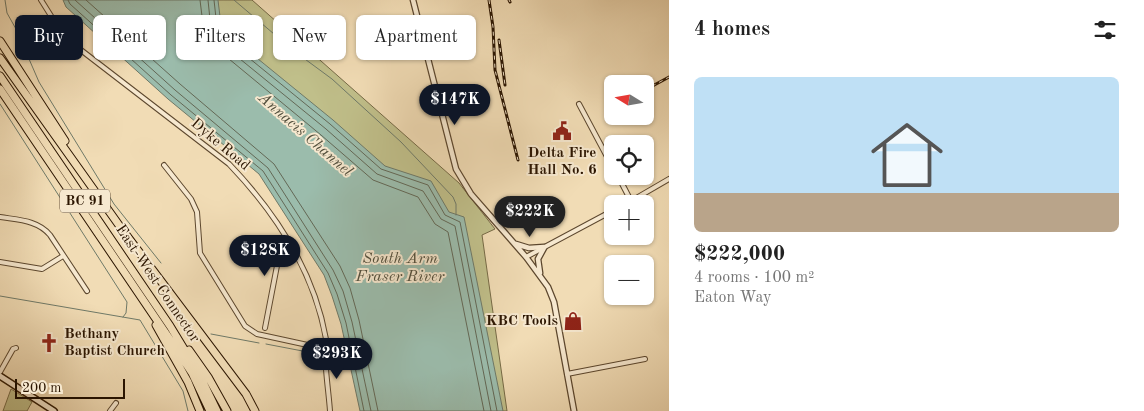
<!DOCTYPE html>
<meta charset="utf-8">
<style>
body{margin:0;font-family:"Old Standard TT",serif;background:#f6f6f6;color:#222;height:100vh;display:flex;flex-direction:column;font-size:19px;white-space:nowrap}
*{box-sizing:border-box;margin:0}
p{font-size:16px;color:#767676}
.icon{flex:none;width:28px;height:28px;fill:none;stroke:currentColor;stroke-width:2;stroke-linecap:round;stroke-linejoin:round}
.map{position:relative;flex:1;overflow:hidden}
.sheet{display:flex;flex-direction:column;background:#fff;width:475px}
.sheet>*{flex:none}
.hud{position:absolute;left:15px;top:15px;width:475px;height:45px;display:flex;gap:10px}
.needle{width:32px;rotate:281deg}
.controls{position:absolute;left:604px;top:75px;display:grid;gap:10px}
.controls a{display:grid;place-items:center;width:50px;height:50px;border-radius:8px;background:#fff;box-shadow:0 1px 4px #0004;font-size:25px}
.scale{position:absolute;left:15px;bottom:12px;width:110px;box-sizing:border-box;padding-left:5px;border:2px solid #2b1501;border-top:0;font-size:14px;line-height:18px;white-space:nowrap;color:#2b1501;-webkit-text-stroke:4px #f6e8cf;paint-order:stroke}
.price{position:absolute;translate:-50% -42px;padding:0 11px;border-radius:18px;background:#111827;color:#fff;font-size:16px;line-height:32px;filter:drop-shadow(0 1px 2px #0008)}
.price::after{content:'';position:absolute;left:50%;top:30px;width:15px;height:11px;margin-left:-8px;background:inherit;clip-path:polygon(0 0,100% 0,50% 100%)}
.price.on{background:#222;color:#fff}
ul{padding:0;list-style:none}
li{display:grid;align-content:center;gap:10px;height:265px;padding:0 25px}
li+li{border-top:1px solid #e0e0e0}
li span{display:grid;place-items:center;height:155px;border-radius:8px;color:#555}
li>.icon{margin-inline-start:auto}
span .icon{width:90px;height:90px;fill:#fffc;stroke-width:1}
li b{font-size:21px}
h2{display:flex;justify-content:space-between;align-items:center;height:60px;padding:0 25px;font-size:21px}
.chip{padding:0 18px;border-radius:8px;background:#fff;box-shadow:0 1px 4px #0004;font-size:18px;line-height:45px}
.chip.on{background:#111827;color:#fff}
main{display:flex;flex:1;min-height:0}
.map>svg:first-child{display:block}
.green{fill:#c0bf8a;stroke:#766a46}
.water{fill:#9bbcac;stroke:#6e7968}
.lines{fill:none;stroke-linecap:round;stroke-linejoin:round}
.shore{stroke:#636856;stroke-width:1}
.stream{stroke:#6e7968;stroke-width:1}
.minor-casing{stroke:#5c472e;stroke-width:6}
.tertiary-casing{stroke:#5c472e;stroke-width:7}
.secondary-casing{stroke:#2b1501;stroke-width:8}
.motorway-casing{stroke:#2b1501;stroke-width:9}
.minor{stroke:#f6e8cf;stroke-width:4}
.tertiary{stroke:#f6e8cf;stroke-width:4.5}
.secondary{stroke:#f6e8cf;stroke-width:5}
.motorway{stroke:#f1dcb5;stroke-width:7}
.rail-casing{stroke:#2b1501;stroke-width:3}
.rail{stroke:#f6e8cf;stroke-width:1;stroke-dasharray:4;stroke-linecap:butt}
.labels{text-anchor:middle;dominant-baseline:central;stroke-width:4;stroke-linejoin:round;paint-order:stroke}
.shield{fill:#f6e8cf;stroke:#68543f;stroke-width:1}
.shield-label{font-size:14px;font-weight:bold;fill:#2b1501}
.street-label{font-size:15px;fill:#2b1501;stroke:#f6e8cf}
.poi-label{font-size:15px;font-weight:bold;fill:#2b1501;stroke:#f6e8cf}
.water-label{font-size:16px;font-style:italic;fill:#524f3d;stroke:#f6e8cf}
</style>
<main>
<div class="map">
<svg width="669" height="411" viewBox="0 0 669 411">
<rect width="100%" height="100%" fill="#f1dcb5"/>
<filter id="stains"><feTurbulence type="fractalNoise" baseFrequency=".004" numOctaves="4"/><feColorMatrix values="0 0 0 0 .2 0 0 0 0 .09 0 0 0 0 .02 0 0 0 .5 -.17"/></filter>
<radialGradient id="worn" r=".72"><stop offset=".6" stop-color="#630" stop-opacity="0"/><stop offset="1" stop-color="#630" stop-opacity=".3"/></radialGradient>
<path class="green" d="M203 0H252L459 183 495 229 482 235 507 411H502L225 43Z
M11 389 32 402 27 411H3Z"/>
<path class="water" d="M63 0H218L221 25 236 41 333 120 385 166 431 181 449 212 464 217 503 411H360L341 324 332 296 324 275 259 174 168 99 66 7Z"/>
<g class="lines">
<path class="shore" d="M68 0 70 4 171 95 263 171 328 273 337 294 346 323 364 411
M75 0 175 90 268 168 333 270 343 291 352 322 371 411
M86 0 180 84 274 164 340 266 350 288 359 320 378 411
M200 0 204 32 223 54 321 135 373 180 418 197 435 224 448 232 484 411
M208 0 211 29 229 50 326 129 377 174 423 191 441 219 455 226 491 411
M214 0 217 27 233 45 330 124 381 169 428 185 445 215 460 222 497 411"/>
<path class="stream" d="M5 0 7 13 16 29 39 82 114 204 161 263
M234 0 294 51 332 79 401 142 453 197 456 204V215
M0 104 127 302 126 313 123 317
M0 296 140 320 183 391 188 411
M211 334 259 343
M266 344 313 353
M334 356 347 358"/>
<g class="minor-casing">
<path id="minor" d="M41 0 58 27 77 47 229 164C275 212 314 271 326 339 327 348 326 359 326 369 327 383 329 397 330 411
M579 104 612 166
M164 165 191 199 197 212 200 253 245 326 257 334 326 349
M618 176 631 201
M626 204 669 179
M0 217C18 220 38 220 50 235L87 291
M526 257 612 211
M0 262 42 269 63 256
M265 328 281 245 287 238
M0 372 13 349 16 348
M567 374 645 359
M110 411 116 403"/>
</g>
<g class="tertiary-casing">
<path id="tertiary" d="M413 0 456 169 471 194 526 257 548 287 554 302 574 411
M516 244 529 248 544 247
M540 273 538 259 544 248"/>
</g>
<g class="secondary-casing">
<path id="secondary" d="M0 376 54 411"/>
</g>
<g class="motorway-casing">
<path id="motorway" d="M0 41 65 141
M0 58 121 228 246 394 255 411
M0 76 170 326 198 372 217 411
M0 89 169 338 192 373 210 411
M156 325 188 382 200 411
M189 350 208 377 227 411"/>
</g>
<use href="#minor" class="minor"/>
<use href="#tertiary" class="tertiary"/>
<use href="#secondary" class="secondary"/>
<use href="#motorway" class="motorway"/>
<g class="rail-casing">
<path id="rail" d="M489 0 493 27 495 70 518 160
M509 0 510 2
M499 40 505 85
M645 90 669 77"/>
</g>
<use href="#rail" class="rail"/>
</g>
<defs>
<g id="civic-bare" transform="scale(1.5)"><path d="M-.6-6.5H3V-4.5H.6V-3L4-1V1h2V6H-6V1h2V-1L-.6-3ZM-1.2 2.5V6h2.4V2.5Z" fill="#8f2418" stroke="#f6e8cf" stroke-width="2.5" paint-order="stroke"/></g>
<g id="shop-bare" transform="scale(1.5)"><path d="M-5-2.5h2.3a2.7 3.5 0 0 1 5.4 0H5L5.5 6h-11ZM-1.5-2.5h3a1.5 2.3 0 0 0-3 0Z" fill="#8f2418" stroke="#f6e8cf" stroke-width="2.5" paint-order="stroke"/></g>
<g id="church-bare" transform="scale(1.5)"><path d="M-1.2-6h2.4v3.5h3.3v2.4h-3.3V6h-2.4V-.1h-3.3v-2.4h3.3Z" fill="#8f2418" stroke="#f6e8cf" stroke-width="2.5" paint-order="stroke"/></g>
</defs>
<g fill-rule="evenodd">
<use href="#civic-bare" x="562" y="131"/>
<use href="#shop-bare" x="573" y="321"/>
<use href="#church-bare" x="49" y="343"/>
</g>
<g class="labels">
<rect class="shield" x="60" y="189.5" width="50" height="23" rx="4"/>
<g class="shield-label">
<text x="85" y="201">BC 91</text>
</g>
<g class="street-label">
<text transform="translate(220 145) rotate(40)">Dyke Road</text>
<text transform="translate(157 284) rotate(56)">East-West Connector</text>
</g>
<g class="poi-label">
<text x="562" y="153">Delta Fire<tspan x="562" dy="17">Hall No. 6</tspan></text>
<text x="558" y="321" text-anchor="end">KBC Tools</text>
<text x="64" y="334" text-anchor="start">Bethany<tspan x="64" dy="17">Baptist Church</tspan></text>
</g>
<g class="water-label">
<text transform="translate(305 135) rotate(41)">Annacis Channel</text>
<text x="400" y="259">South Arm<tspan x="400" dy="18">Fraser River</tspan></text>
</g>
</g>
<rect width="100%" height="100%" filter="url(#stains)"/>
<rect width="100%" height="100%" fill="url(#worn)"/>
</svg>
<div class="controls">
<a><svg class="needle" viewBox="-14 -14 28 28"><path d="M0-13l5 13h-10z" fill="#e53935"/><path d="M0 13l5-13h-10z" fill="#767676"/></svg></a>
<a><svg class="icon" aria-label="locate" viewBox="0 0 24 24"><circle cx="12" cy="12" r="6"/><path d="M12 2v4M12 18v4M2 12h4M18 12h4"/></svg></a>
<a>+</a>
<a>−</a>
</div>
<div class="scale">200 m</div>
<b class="price" style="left:455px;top:126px">$147K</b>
<b class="price on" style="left:530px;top:238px">$222K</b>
<b class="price" style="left:265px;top:277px">$128K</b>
<b class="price" style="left:337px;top:380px">$293K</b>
<div class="hud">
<a class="chip on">Buy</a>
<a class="chip">Rent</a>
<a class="chip">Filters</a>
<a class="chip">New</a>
<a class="chip">Apartment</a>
</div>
</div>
<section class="sheet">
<h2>4 homes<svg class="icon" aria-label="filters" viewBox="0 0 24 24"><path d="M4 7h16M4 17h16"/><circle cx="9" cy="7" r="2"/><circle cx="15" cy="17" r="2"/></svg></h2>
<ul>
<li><span style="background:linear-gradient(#bfe0f5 75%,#b9a48a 0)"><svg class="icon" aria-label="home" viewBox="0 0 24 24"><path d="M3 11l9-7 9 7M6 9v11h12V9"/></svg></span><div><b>$222,000</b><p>4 rooms · 100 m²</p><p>Eaton Way</p></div></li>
</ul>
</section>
</main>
